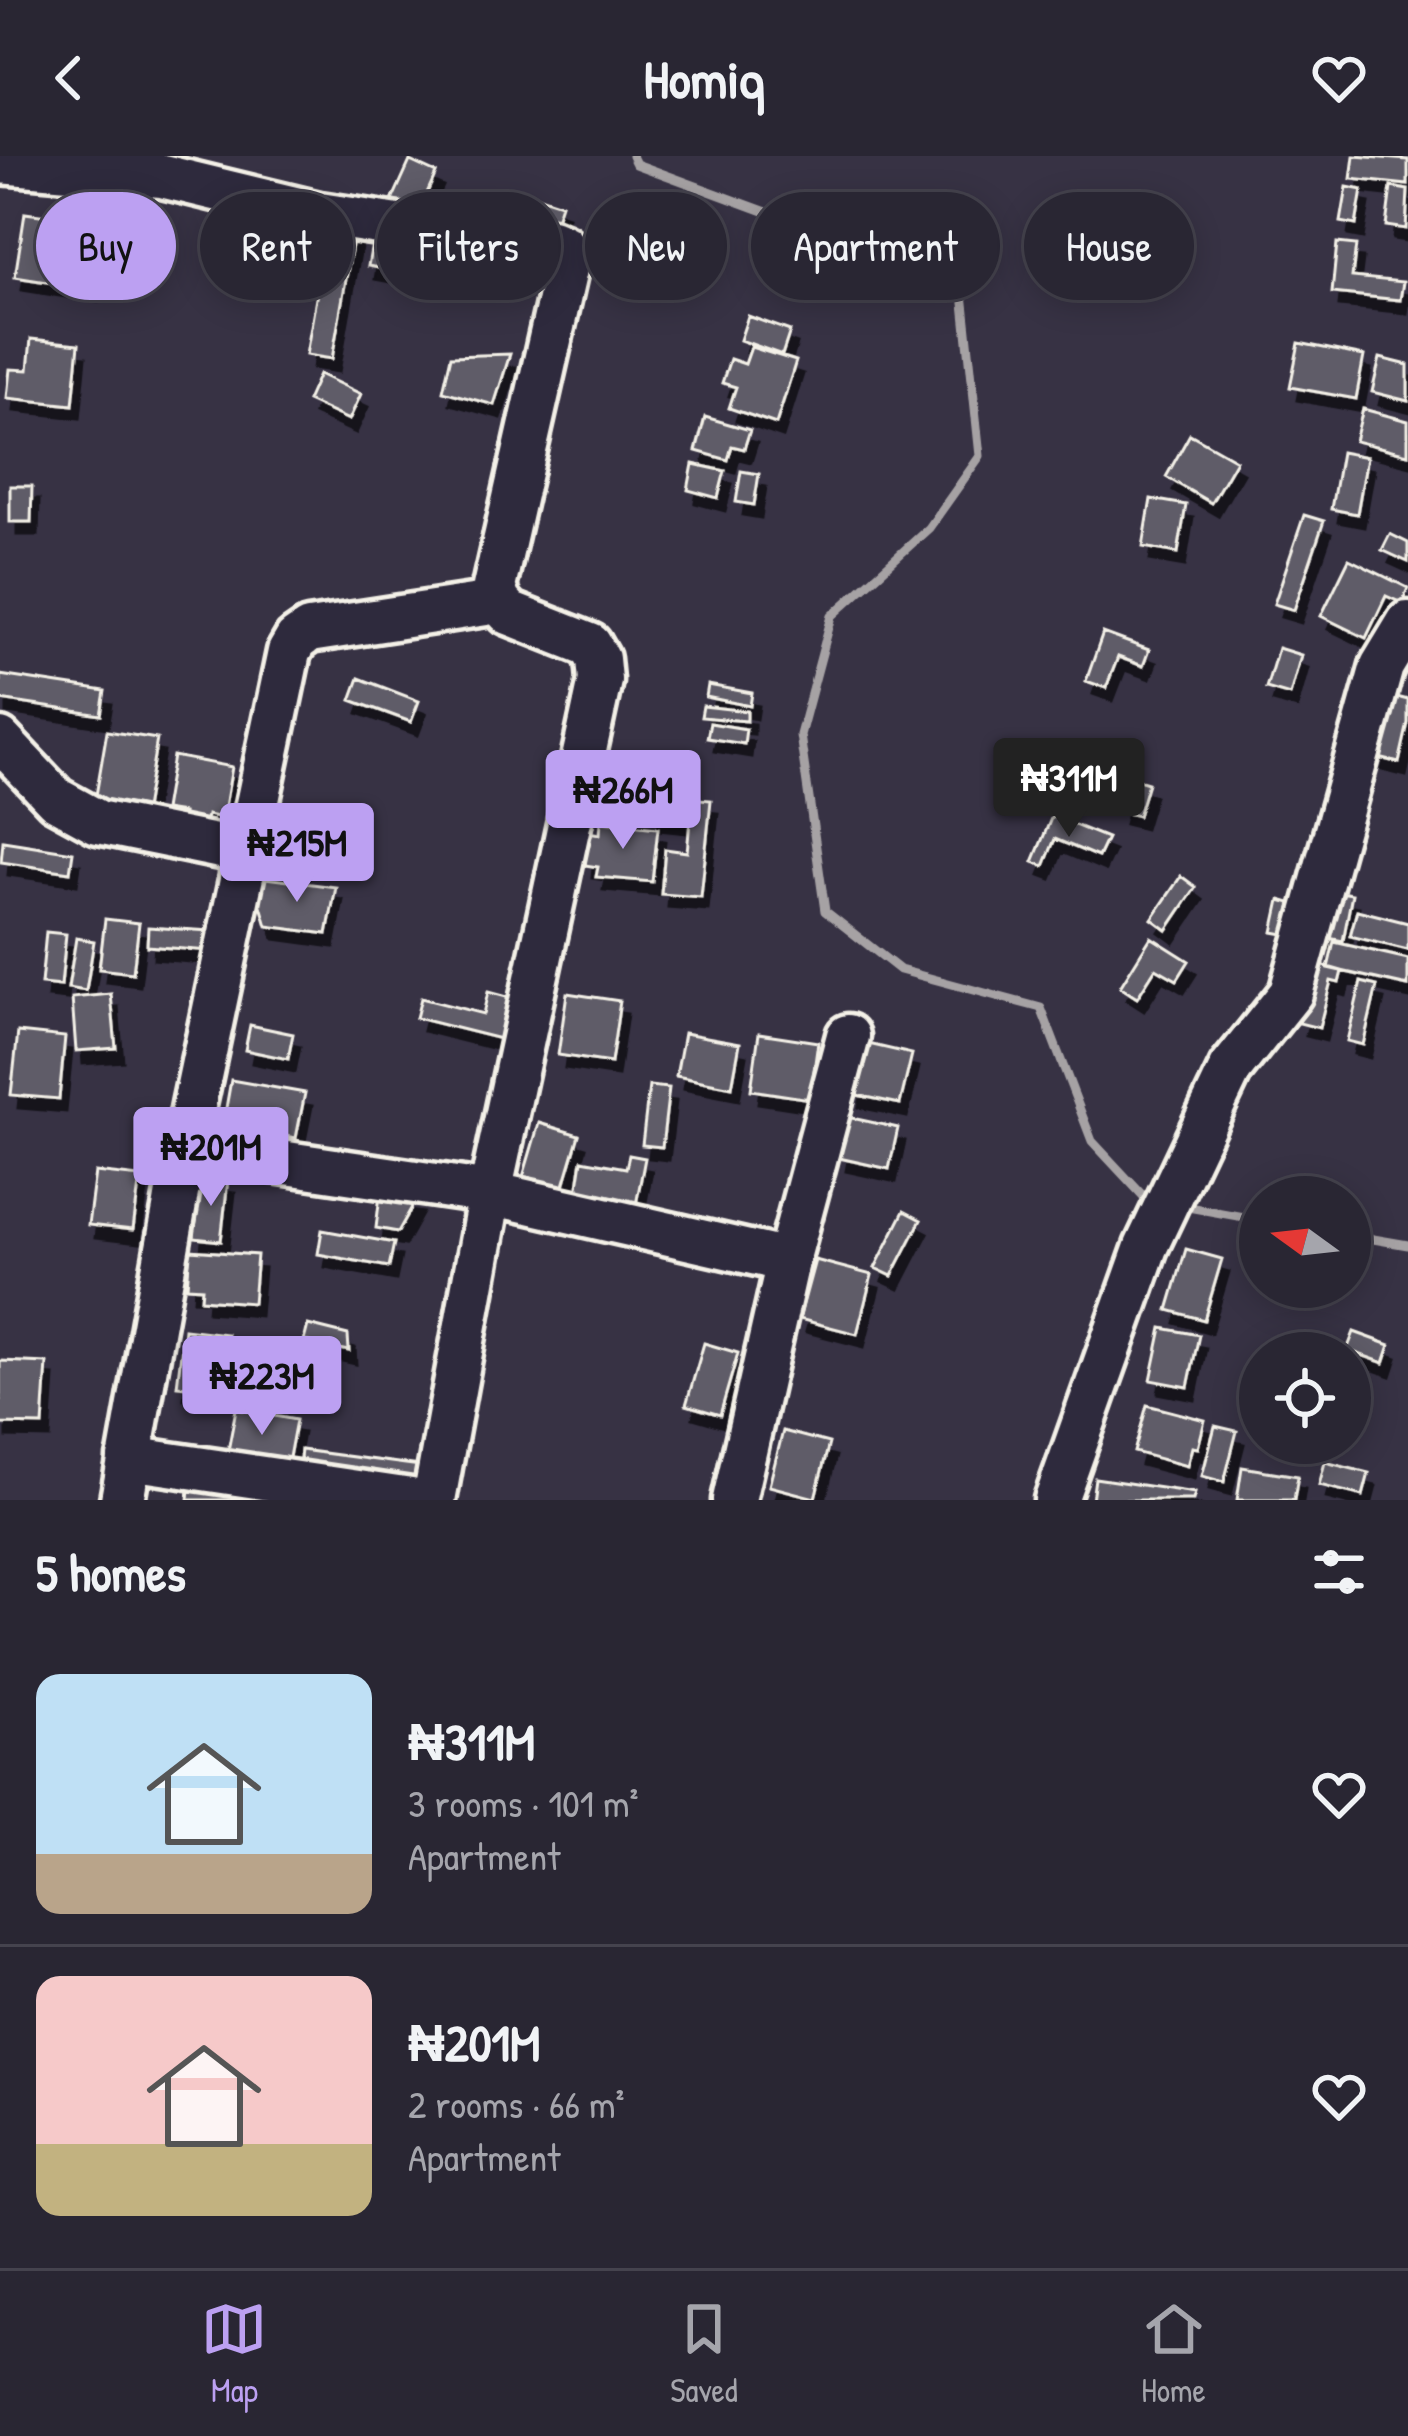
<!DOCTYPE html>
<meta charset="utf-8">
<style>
body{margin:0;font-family:"Patrick Hand",sans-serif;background:#35323f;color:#f1f3f6;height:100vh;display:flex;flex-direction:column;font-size:45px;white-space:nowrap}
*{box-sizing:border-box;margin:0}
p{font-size:39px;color:#a5a5ac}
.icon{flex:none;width:66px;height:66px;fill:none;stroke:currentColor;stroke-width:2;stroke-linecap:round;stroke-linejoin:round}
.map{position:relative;height:1344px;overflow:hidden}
.sheet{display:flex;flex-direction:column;background:#292633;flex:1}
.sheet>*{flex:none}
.banner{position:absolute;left:36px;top:36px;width:1338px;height:108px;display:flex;gap:24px}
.needle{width:78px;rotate:285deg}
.controls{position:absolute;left:1239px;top:1020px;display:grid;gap:24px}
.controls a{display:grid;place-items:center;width:132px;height:132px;border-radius:50%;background:#292633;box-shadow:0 6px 30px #0003,0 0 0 3px #45434e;font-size:60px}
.price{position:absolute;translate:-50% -102px;padding:0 27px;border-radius:12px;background:#bca0f2;color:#111;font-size:39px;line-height:78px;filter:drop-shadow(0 3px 6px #0008)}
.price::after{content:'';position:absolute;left:50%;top:72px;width:36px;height:27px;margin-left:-18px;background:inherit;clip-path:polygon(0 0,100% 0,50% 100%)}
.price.selected{background:#222;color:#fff}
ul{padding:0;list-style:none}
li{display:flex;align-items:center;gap:36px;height:300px;padding:0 36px}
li+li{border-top:3px solid #45434e}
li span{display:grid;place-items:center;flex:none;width:336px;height:240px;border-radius:24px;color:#555}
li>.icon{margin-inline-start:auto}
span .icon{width:144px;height:144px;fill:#fffc;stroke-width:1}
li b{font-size:51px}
h2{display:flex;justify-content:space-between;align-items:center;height:144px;padding:0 36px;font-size:51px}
.tag{padding:0 42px;border-radius:54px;background:#292633;box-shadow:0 6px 30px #0003,0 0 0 3px #45434e;font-size:42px;line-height:108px}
.tag.selected{background:#bca0f2;color:#111}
header{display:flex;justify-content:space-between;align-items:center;height:156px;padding:0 36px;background:#292633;font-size:54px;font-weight:800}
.tabs{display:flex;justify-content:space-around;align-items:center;height:168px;border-top:3px solid #45434e;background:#292633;font-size:33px;color:#a5a5ac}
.tabs a{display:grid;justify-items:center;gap:6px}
.tabs .selected{color:#bca0f2}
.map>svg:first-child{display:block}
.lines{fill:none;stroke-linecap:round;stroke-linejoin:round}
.stream{stroke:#a6a2a4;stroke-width:9}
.building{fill:#5f5c67;stroke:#f4f1e8;stroke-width:3;filter:url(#shadow)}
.minor-casing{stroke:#f4f1e8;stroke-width:51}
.minor{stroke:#2f2a3d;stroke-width:42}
</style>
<header><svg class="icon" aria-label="back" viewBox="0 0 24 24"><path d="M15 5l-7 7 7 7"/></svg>Homiq<svg class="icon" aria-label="heart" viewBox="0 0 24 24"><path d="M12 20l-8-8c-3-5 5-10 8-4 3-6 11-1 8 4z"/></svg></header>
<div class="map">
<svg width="1408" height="1344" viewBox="0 0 1408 1344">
<defs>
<filter id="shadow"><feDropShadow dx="7" dy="13" stdDeviation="0" flood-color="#0009"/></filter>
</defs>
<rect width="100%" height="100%" fill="#373244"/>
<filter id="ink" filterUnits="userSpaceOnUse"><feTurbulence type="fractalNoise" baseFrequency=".00833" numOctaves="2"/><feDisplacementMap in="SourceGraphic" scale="24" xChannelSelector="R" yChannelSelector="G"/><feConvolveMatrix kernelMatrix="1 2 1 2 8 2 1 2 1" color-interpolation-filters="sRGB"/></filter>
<g filter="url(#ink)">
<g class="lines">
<path class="stream" d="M632 0 636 8 962 128 980 300 929 372 832 460 800 579 825 755 900 814 1041 852 1092 985 1147 1044 1154 1045
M1177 1049 1260 1064
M1350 1079 1408 1089"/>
</g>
<path class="building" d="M1354 0 1408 4V29L1351 23Z
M410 5 436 17 417 59 391 47Z
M1347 31 1362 34 1356 69 1341 66Z
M1391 31 1408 34 1406 73 1386 70Z
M521 35 561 48 553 73 513 60Z
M55 47 85 52 83 66 100 73 91 133 15 121 25 57 47 60Z
M329 68 355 72 332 203 306 199Z
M373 82 395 86 389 114 368 110Z
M404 82 447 91 443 114 400 106Z
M1337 87 1356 89 1352 121 1403 126 1400 144 1332 137Z
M748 160 790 175 782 199 740 184Z
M31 183 79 188 73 249 7 242 10 213 28 214Z
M1299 187 1364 200 1356 243 1290 231Z
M751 191 796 205 776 268 729 252 736 231 722 227 730 203 745 208Z
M510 198 494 249 443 235 451 200Z
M1380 202 1408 209V245L1372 236Z
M319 218 361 238 349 264 307 245Z
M1363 253 1408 265V298L1355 285Z
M705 261 750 274 744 293 732 290 728 304 696 295Z
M1190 278 1236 304 1211 347 1166 321Z
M1341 296 1367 301 1357 358 1331 353Z
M693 308 725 315 718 342 688 334Z
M741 315 759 318 754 349 736 346Z
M10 330H32L31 366H10Z
M1151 343 1186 349 1178 397 1143 391Z
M1304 359 1324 365 1294 454 1274 448Z
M1390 378 1408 387V406L1382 394Z
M1349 403 1408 432 1402 447 1386 440 1366 482 1321 460Z
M1103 477 1149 494 1143 510 1118 501 1106 532 1086 525Z
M1278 492 1301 499 1290 539 1266 532Z
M0 519 105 535 101 559 0 544Z
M359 522 419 545 411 566 351 544Z
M708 529 752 537 750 550 706 541Z
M1389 539 1408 544V567L1399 607 1375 601Z
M703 550 747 555V565L701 561Z
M710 567 746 573 744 588 707 582Z
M107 575 157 583 144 659 94 651Z
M173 600 232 611 223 662 207 659 204 674 180 670 183 657 164 654Z
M1128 621 1148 627 1138 660 1118 655Z
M654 639 711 644 701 741 661 738 665 693 687 696 690 665 651 661Z
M1052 660 1107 682 1098 701 1055 683 1044 710 1033 706Z
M601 666 658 672 652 726 596 721 598 711 585 709 588 676 600 678Z
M3 685 73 696 70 716 1 706Z
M1181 720 1196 731 1167 774 1152 763Z
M265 722 336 731 327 778 267 770 260 746Z
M1333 735 1352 738 1343 785 1324 781Z
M1280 744 1291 747 1284 778 1273 776Z
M1357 754 1408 767V794L1350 780Z
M105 763 139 767 133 817 99 813Z
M148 771 210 775 209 795 147 790Z
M46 776 66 778 61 830 41 828Z
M1151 781 1189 805 1177 824 1156 812 1137 842 1120 831Z
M76 782 94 785 86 835 68 832Z
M1334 786 1408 803V830L1328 812Z
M1314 807 1342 815 1339 827 1331 825 1319 872 1299 867Z
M1361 826 1377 830 1363 889 1347 885Z
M488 836 518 844 508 885 416 862 421 842 483 858Z
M567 837 620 845 611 907 558 899Z
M111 838 116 892 76 895 72 842Z
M250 869 293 878 288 903 245 894Z
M18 876 65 881 59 943 11 939Z
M684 877 740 887 732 931 676 920Z
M759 877 818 886 810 943 751 934Z
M864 887 912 898 900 948 852 938Z
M231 924 305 937 296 982 223 969Z
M649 930 669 932 662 991 642 989Z
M847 961 898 972 889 1013 839 1002Z
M539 967 579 979 563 1033 523 1021Z
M629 999 645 1002 635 1054 576 1043 582 1004 626 1012Z
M95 1016 140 1021 133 1074 88 1069Z
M201 1021 228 1024 221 1085 194 1082Z
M380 1039 416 1044 398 1076 376 1072Z
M904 1055 921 1064 892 1120 875 1112Z
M322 1074 394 1087 389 1111 318 1098Z
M1186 1093 1222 1103 1204 1164 1168 1154Z
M190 1094 257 1099 253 1147 201 1143 202 1132 187 1131Z
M815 1104 872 1119 857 1178 799 1163Z
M308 1169 348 1179 349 1195 304 1185Z
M1162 1172 1199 1179 1188 1231 1151 1224Z
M184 1173 227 1178 220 1235 177 1230Z
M1354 1176 1390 1189 1384 1207 1347 1194Z
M704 1187 738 1197 720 1259 686 1249Z
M0 1205 47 1207 43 1269 0 1268Z
M1147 1249 1205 1264 1198 1292 1192 1291 1187 1310 1134 1296Z
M236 1253 296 1264 287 1312 227 1300Z
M1215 1270 1237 1275 1224 1326 1202 1320Z
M783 1275 829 1287 815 1342 769 1330Z
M301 1294 428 1311 426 1328 299 1311Z
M1325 1306 1369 1317 1363 1340 1319 1329Z
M1242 1311 1298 1320 1294 1344H1237Z
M1095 1322 1195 1337 1193 1344H1092Z
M189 1332 237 1336 236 1344H188Z"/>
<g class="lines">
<g class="minor-casing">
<path id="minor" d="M0 6 162 20 319 58 457 79 551 85 563 90 568 104 494 431 499 446 509 457 590 489 598 503 600 524 490 1037 434 1344
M0 584 56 643 98 666 245 696
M185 992 490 1037 788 1105
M129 1302 411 1344
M122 1344 185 992 289 496 296 484 309 475 499 446
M734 1344 788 1105 848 880
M1056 1344 1146 1091 1231 912 1291 837 1382 510 1408 467"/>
</g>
<use href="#minor" class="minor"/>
</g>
</g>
</svg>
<div class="controls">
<a><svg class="needle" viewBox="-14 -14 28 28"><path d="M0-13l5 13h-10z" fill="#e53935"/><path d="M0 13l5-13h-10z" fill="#a5a5ac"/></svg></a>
<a><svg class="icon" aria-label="locate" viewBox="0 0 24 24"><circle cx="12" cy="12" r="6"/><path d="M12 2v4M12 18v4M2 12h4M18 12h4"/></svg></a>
</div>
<b class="price selected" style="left:1069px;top:684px">₦311M</b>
<b class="price" style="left:623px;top:696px">₦266M</b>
<b class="price" style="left:297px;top:749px">₦215M</b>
<b class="price" style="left:211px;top:1053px">₦201M</b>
<b class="price" style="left:262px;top:1282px">₦223M</b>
<div class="banner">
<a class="tag selected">Buy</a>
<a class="tag">Rent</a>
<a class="tag">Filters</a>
<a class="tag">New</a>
<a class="tag">Apartment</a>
<a class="tag">House</a>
</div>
</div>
<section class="sheet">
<h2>5 homes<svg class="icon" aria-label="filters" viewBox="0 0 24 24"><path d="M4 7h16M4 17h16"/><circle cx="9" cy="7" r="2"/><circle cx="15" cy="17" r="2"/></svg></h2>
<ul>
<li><span style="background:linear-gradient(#bfe0f5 75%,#b9a48a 0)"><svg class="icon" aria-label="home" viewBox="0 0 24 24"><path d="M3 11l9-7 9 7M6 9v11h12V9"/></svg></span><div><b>₦311M</b><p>3 rooms · 101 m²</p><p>Apartment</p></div><svg class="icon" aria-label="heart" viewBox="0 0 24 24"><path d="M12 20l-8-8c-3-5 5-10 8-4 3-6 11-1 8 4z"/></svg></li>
<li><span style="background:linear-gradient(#f6c9c9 70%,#c2b280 0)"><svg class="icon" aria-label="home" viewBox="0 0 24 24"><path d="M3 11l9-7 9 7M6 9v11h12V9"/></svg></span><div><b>₦201M</b><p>2 rooms · 66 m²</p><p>Apartment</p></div><svg class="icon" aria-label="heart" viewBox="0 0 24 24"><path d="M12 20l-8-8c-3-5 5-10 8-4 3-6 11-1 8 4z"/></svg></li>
</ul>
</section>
<nav class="tabs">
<a class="selected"><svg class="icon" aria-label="map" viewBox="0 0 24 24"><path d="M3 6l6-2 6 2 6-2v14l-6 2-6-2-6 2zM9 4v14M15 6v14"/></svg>Map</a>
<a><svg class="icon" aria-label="saved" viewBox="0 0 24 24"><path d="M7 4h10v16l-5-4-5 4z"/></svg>Saved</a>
<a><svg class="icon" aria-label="home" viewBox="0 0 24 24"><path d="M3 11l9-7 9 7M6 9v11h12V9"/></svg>Home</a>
</nav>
